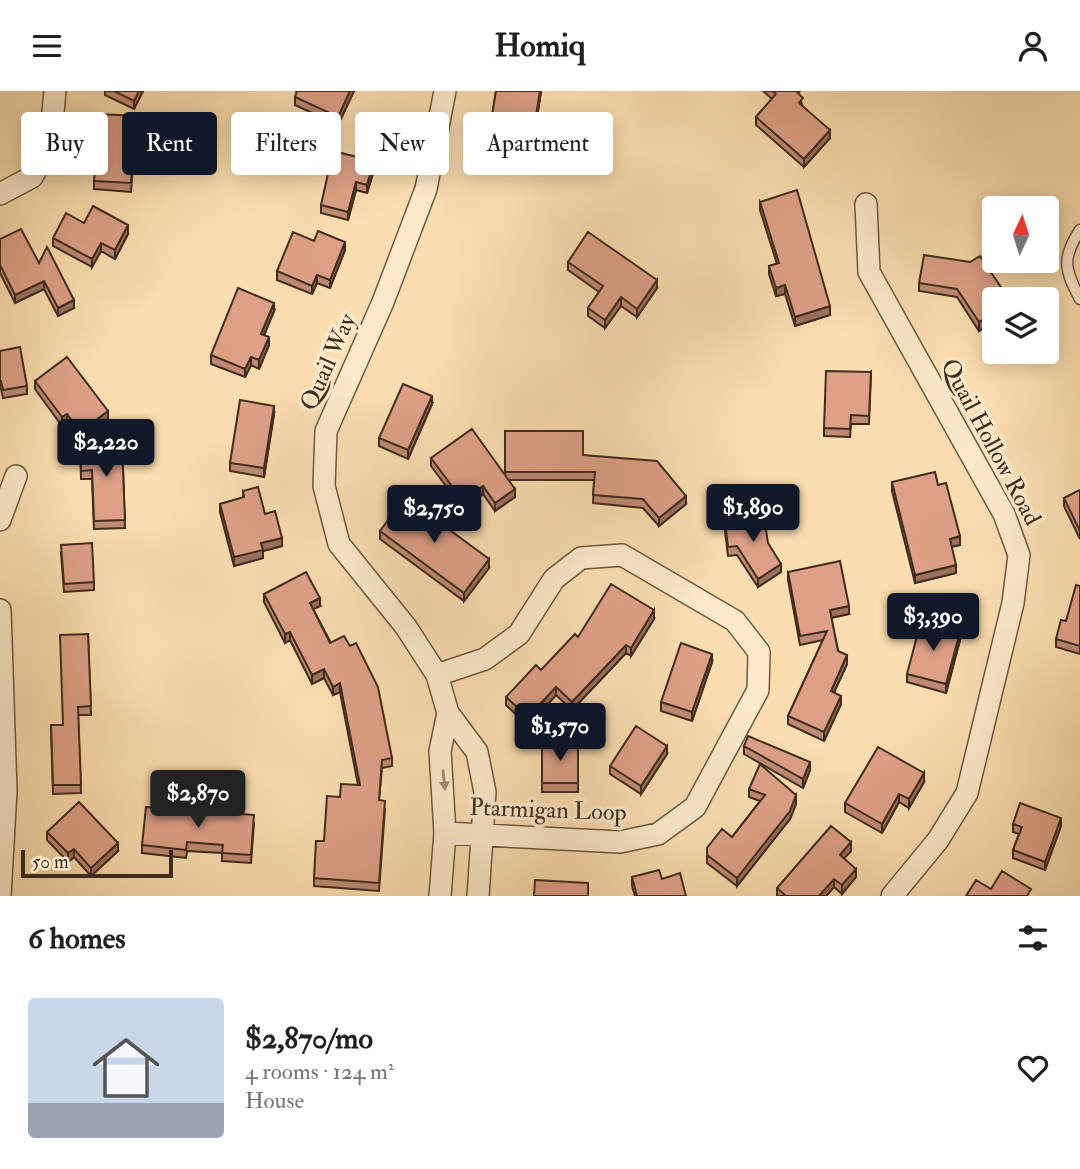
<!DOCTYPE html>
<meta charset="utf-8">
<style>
body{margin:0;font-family:"IM FELL Double Pica",serif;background:#f6f6f6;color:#202124;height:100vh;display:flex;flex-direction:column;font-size:26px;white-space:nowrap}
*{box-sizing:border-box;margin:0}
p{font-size:23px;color:#757577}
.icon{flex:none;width:38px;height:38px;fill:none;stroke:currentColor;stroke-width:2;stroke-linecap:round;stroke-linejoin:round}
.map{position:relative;height:805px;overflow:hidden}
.side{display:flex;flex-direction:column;background:#fff;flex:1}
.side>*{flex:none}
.hud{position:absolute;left:21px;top:21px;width:700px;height:63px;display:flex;gap:14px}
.needle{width:46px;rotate:4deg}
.controls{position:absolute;left:982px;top:105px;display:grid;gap:14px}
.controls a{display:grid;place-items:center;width:77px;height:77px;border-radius:7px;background:#fff;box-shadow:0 4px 18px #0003;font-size:35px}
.scale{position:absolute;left:21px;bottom:18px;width:152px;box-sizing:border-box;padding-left:7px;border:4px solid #422c1c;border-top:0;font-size:19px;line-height:24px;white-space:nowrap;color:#422c1c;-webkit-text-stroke:5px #fce9cb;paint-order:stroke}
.price{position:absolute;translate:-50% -60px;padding:0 16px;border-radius:7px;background:#111827;color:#fff;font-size:23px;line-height:46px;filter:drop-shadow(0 2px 4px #0008)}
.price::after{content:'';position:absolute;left:50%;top:42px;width:21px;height:16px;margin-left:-10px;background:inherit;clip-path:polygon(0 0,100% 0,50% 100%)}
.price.current{background:#222;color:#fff}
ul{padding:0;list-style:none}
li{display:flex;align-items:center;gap:21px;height:175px;padding:0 28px}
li+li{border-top:2px solid #e0e0e0}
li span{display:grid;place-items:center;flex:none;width:196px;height:140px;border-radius:7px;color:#555}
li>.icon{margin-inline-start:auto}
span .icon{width:84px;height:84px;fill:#fffc;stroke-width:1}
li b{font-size:30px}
h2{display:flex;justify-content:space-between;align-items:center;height:84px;padding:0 28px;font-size:30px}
.chip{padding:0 24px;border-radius:7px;background:#fff;box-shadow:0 4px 18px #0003;font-size:24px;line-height:63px}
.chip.current{background:#111827;color:#fff}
header{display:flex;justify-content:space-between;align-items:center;height:91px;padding:0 28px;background:#fff;font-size:32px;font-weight:800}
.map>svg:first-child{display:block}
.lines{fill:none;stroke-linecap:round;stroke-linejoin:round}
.lane-casing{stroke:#705841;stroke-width:13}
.street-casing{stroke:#705841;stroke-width:24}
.lane{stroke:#fce9cb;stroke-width:10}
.street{stroke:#fce9cb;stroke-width:21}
.wall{fill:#be8a74;stroke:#422c1c;stroke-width:2}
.shaded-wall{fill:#9b705e;stroke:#422c1c;stroke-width:2}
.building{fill:#dda087;stroke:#422c1c;stroke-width:2}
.oneway{fill:#9f8a74}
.labels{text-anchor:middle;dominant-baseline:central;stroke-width:7;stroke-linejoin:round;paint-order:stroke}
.street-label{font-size:24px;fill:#422c1c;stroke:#fce9cb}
</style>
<header><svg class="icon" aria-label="menu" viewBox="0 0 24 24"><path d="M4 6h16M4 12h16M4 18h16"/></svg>Homiq<svg class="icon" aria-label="person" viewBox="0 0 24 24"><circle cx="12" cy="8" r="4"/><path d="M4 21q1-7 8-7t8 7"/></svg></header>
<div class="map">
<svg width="1080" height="805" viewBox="0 0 1080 805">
<rect width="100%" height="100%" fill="#fbddaf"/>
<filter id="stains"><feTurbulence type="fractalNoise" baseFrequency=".00286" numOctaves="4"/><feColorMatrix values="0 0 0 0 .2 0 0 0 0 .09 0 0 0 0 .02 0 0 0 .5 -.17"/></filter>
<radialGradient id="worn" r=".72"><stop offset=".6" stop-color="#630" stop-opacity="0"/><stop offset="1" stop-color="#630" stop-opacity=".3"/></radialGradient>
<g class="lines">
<g class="lane-casing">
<path id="lane" d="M1080 139C1061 168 1065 179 1080 208"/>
</g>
<g class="street-casing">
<path id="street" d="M445 0 426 98 383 211 326 340 324 395 339 453 406 536 437 584 448 622 477 661 485 701 478 805
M0 103 32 86 50 52 55 0
M866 113 869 181 1004 423 1019 464 1013 512 967 702 938 749 892 805
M0 429 16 385
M0 519 6 700 0 805
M437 584 485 568 519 543 554 488 581 467 622 464 735 530 759 561 758 599 695 716 658 743 620 751 445 742
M440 805 445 742 440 660 448 622"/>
</g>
<use href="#lane" class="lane"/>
<use href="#street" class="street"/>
</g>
<path class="wall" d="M105 0H143L134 18 105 4Z
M296 0H354L338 34 295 14V6L297 1Z
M496 0H541L534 46 491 39V31Z
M763 0H800L798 2 803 16 830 47 804 76 756 34V26L772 8Z
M136 34 131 101 94 98V90Z
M374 79 367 102 356 99 348 129 321 122V114Z
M760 111 830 224 795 235 785 203 776 205 769 183V175L777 173 760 119Z
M84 132 128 143 115 168 101 160 92 176 53 155V147Z
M0 148 39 172 74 217 58 225 44 198 15 212 0 182Z
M314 150 345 159 330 197 317 192 312 203 277 189V180Z
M568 171 657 197 637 226 621 215 605 237 588 225V217L599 201 568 179Z
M970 171 994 208V230L979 240 957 206 919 200V192Z
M274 220 264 244 269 254 259 278 251 274 245 286 211 273V264Z
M0 260 27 295V303L3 307 1 298H0Z
M871 281 869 333H851L850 346 824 345V337Z
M35 290 108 329 80 349 67 331 62 335 35 298Z
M432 313 408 368 379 355V347Z
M274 323 264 386 230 380V372Z
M505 340 583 364 686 413 659 435 643 417 593 412 594 389H509L515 406 495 420 483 403 463 418 431 375V367L505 384Z
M122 351 125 437 94 438 92 388H81L80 353Z
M892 391 938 394 960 454 951 456 956 482 915 492 892 400Z
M1080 399V448L1064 415V407Z
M243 400 265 423 282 455 263 460V467L234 475 220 421V413L243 407Z
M725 431 768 452 781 481 758 496 737 464 728 465 725 440Z
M380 440 489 477 464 510 380 448Z
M61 462 94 491V499L64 501Z
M788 481 849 523 831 527 838 560 847 573 834 601 841 613 824 650 788 633V625L823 549 800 554 788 489Z
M1080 495V563L1056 556V548L1066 530Z
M264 503 320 515 313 518 392 667V675L382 677 379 709 385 718 379 800 314 795V787L324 750 340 706 358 694 340 601 333 604 324 587 312 593 290 549 285 552 264 511Z
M654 528 631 565 626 562 572 619 556 604 528 635 506 614V606L541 579 578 546Z
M88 543 91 624H78L81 702 53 703 51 634H63Z
M960 549 946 602 907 591V583Z
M712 571 692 630 661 620V611Z
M542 652 578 653V701H542Z
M744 655 810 679 803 697 744 663Z
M667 663 641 703 610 683V675Z
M924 691 909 717 899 711 882 742 845 721V712Z
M749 698 796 713 790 728 737 795 707 772V757L732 746 760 710 749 706Z
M254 732 251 772 222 770V762L187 760 186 767 142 762V754Z
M1013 733 1061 735 1045 779 1013 767V759L1019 743 1013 741Z
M47 741 118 760 91 785 74 766 68 771 47 749Z
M851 760 844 767 856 786 842 803 834 796 826 805H777V797Z
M632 786 662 788 686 805H635L632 795Z"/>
<path class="shaded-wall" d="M139 0H143L134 18V10Z
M350 0H354L338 34V26Z
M540 0H541L534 46V37Z
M830 39V47L804 76V68Z
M374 70V79L367 102V94Z
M356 91V99L348 129V121Z
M128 134V143L115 168V159Z
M345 151V159L330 197V189Z
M101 152V160L92 176V168Z
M317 184V192L312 203V195Z
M657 189V197L637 226V218Z
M44 190V198L15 212V204Z
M785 194V203L776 205V197Z
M621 206V215L605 237V229Z
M74 209V217L58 225V217Z
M274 212V220L261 251V243Z
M830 215V224L795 235V226Z
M994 222V230L979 240V231Z
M269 246V254L259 278V269Z
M251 266V274L245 286V278Z
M432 305V313L408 368V359Z
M274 315V323L264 386V377Z
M108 320V329L80 349V341Z
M67 323V331L62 335V326Z
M483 395V403L463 418V410Z
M515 398V406L495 420V412Z
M686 405V413L659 435V427Z
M960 445V454L950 456V448Z
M282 447V455L263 460V467L234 475V466L261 452Z
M489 468V477L464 510V502Z
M781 473V481L758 496V488Z
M956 474V482L915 492V484Z
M320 507V515L310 520V512Z
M849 515V523L830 527V519Z
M654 519V528L631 565V557Z
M290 541V549L285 552V543Z
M960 541V549L946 602V593Z
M626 554V562L572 619V611Z
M712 563V571L692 630V621Z
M847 564V573L831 608V600Z
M324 578V587L312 593V584Z
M340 592V601L333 604V596Z
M556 596V604L528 635V626Z
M841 605V613L824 650V641Z
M667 655V663L641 703V695Z
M810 671V679L803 697V688Z
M924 682V691L909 717V708Z
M899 703V711L882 742V733Z
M796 704V713L790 728 737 795V787Z
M1061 727V735L1045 779V771Z
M851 751V760L840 772V764Z
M118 752V760L91 785V777Z
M74 758V766L68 771V762Z
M856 778V786L842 803V794Z
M834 788V796L826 805H819Z"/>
<path class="building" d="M114 0H139L134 10Z
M297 0H350L338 26 295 6Z
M496 0H540L534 37 491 31Z
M772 0H796L803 7 799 12 830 39 804 68 756 26 776 3Z
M98 23 136 25 131 92 94 90Z
M333 60 374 70 367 94 356 91 348 121 321 114Z
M797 99 830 215 795 226 785 194 776 197 769 175 779 172 760 111Z
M93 115 128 134 115 159 101 152 92 168 53 147 66 122 84 132Z
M21 138 39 172 47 156 74 209 58 217 44 190 15 204 0 174V148Z
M318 140 345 151 330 189 317 184 312 195 277 180 293 141 314 150Z
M588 141 657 189 637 218 621 206 605 229 588 217 603 195 568 171Z
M924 164 970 171 980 165 1009 208H994V222L979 231 957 198 919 192Z
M238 197 274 212 261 243 269 246 259 269 251 266 245 278 211 264Z
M20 256 27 295 3 299 1 290H0V260Z
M67 266 108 320 80 341 67 323 62 326 35 290Z
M826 280 871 281 869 325 851 324 850 338 824 337Z
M403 293 432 305 408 359 379 347Z
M240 309 274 315 264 377 230 372Z
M472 338 515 398 495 412 483 395 463 410 431 367Z
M505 340H583V364L657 370 686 405 659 427 643 408 593 404 595 381H505Z
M122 351 125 429 94 430 92 379 81 380 80 353Z
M935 381 938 394 946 392 960 445 950 448 956 474 915 484 892 391Z
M258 396 265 423 275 420 282 447 261 452 263 459 234 466 220 413 244 406 243 400Z
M1080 399V440L1064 407Z
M405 406 489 468 464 502 380 440Z
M764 426 768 452 781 473 758 488 737 455 728 456 725 431Z
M92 452 94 491 64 493 61 454Z
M840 470 849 515 830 519 838 560 847 564 831 600 841 605 824 641 788 625 827 540 800 545 788 481Z
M306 481 320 507 310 512 330 552 344 545 350 555 356 552 378 596 392 667 382 669 379 709 385 710 379 792 314 787 316 750H324L327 705 340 706 341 693 360 694 340 592 333 596 324 578 312 584 290 541 285 543 264 503Z
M611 493 654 519 631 557 626 554 572 611 556 596 528 626 506 606 536 574 541 579 575 543 578 546Z
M1076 494 1080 495V555L1056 548 1061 529 1066 530Z
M921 530 960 541 946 593 907 583Z
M88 543 91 615 78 616 81 694H53L51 634H63L60 544Z
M681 552 712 563 692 621 661 611Z
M636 635 667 655 641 695 610 675Z
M748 645 810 671 803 688 744 655Z
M542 652 578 653V692H542Z
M878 656 924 682 909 708 899 703 882 733 845 712Z
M760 673 796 704 790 720 737 787 707 764V757L722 738 732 746 765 704 749 698Z
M79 711 118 752 91 777 74 758 68 762 47 741Z
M1020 712 1061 727 1045 771 1013 759 1022 736 1013 733Z
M146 716 254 724 251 764 222 762 223 754 187 751 186 759 142 754Z
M831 735 851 751 840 764 856 778 842 794 834 788 819 805H786L777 797Z
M659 779 662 788 680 782 686 805H637L632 786Z
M1002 780 1031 798 1027 805H966L976 789 991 798Z
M535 789 588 792V805H534Z"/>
<defs><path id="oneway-solid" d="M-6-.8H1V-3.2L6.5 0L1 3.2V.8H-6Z" transform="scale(1.75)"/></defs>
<use class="oneway" href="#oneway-solid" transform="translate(444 689) rotate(84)"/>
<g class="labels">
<g class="street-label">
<text transform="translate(328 271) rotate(-66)">Quail Way</text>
<text transform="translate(991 351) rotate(62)">Quail Hollow Road</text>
<text transform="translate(548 719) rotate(2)">Ptarmigan Loop</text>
</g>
</g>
<rect width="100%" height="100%" filter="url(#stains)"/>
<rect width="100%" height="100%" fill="url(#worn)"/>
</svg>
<div class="controls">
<a><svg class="needle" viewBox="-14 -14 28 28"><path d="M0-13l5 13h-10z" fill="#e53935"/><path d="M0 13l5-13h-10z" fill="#757577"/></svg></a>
<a><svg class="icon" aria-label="layers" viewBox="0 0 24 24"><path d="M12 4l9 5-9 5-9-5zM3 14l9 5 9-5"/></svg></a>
</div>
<div class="scale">50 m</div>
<b class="price" style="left:106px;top:388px">$2,220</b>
<b class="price" style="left:753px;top:453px">$1,890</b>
<b class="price" style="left:434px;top:454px">$2,750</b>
<b class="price" style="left:933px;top:562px">$3,390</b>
<b class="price" style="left:560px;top:672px">$1,570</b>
<b class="price current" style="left:198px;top:739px">$2,870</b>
<div class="hud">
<a class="chip">Buy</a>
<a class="chip current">Rent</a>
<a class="chip">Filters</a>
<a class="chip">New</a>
<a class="chip">Apartment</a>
</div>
</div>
<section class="side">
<h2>6 homes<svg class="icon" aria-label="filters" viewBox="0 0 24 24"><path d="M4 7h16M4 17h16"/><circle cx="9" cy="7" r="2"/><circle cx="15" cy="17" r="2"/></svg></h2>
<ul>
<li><span style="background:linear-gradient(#c9d6e8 75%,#9aa5b1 0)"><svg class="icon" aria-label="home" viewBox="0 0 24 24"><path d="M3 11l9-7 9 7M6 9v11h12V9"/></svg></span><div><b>$2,870/mo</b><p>4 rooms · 124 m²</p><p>House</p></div><svg class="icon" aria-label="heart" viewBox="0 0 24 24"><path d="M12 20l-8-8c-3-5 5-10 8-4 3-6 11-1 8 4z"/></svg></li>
</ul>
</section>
